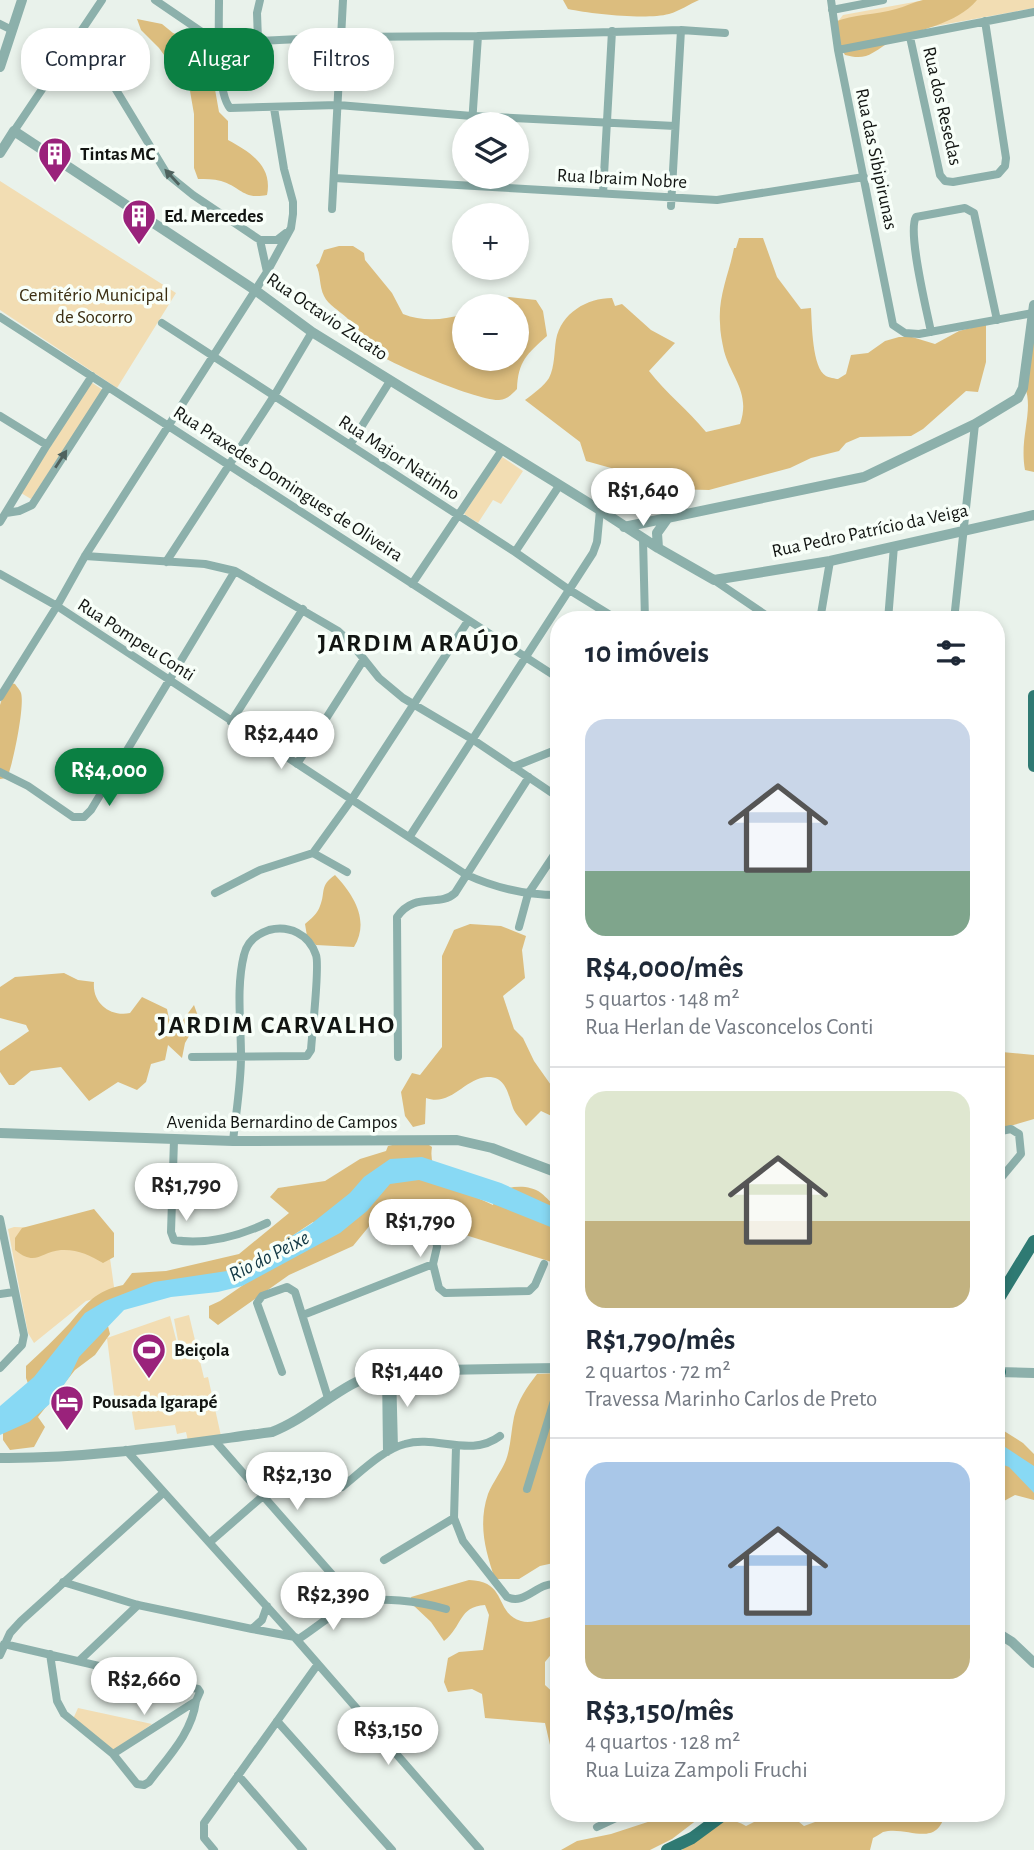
<!DOCTYPE html>
<html lang="pt">
<meta charset="utf-8">
<style>
body{margin:0;font-family:"Alegreya Sans",sans-serif;background:#f2f2f3;color:#1f2937;height:100vh;display:flex;flex-direction:column;font-size:26px;white-space:nowrap}
*{box-sizing:border-box;margin:0}
p{font-size:23px;color:#747a83}
.icon{flex:none;width:38px;height:38px;fill:none;stroke:currentColor;stroke-width:2;stroke-linecap:round;stroke-linejoin:round}
.map{position:relative;flex:1;overflow:hidden}
.sheet{position:absolute;left:550px;top:611px;width:455px;height:1211px;display:flex;flex-direction:column;background:#fff;border-radius:28px;box-shadow:0 4px 10px #0003}
.sheet>*{flex:none}
.top-card{position:absolute;left:21px;top:28px;width:424px;height:63px;display:flex;gap:14px}
.buttons{position:absolute;left:452px;top:112px;display:grid;gap:14px}
.buttons a{display:grid;place-items:center;width:77px;height:77px;border-radius:50%;background:#fff;box-shadow:0 4px 10px #0003;font-size:35px}
.price{position:absolute;translate:-50% -60px;padding:0 16px;border-radius:24px;background:#fff;color:#222;font-size:23px;line-height:46px;filter:drop-shadow(0 2px 4px #0008)}
.price::after{content:'';position:absolute;left:50%;top:42px;width:21px;height:16px;margin-left:-10px;background:inherit;clip-path:polygon(0 0,100% 0,50% 100%)}
.price.on{background:#0b8043;color:#fff}
ul{padding:0;list-style:none}
li{display:grid;align-content:center;gap:14px;height:371px;padding:0 35px}
li+li{border-top:2px solid #e0e1e3}
li span{display:grid;place-items:center;height:217px;border-radius:21px;color:#555}
li>.icon{margin-inline-start:auto}
span .icon{width:126px;height:126px;fill:#fffc;stroke-width:1}
li b{font-size:30px}
h2{display:flex;justify-content:space-between;align-items:center;height:84px;padding:0 35px;font-size:30px}
.chip{padding:0 24px;border-radius:28px;background:#fff;box-shadow:0 4px 10px #0003;font-size:24px;line-height:63px}
.chip.on{background:#0b8043;color:#fff}
.map>svg:first-child{display:block}
.green{fill:#f2ddb3}
.forest{fill:#dcbd7e}
.water{fill:#88d9f4}
.lines{fill:none;stroke-linecap:round;stroke-linejoin:round}
.minor{stroke:#8cb0ab;stroke-width:8}
.tertiary{stroke:#8cb0ab;stroke-width:10}
.primary{stroke:#2f7a73;stroke-width:12}
.oneway{fill:#4f625e}
.labels{text-anchor:middle;dominant-baseline:central;stroke-width:7;stroke-linejoin:round;paint-order:stroke}
.street-label{font-size:19px;fill:#121512;stroke:#f8fff9}
.poi-label{font-size:19px;font-weight:bold;fill:#121512;stroke:#f8fff9;text-anchor:start}
.park-label{font-size:19px;fill:#3b2e12;stroke:#f8fff9}
.water-label{font-size:21px;font-style:italic;fill:#123844;stroke:#f8fff9}
.district-label{font-size:26px;font-weight:bold;letter-spacing:2px;fill:#121512;stroke:#f8fff9}
</style>
<div class="map">
<svg width="1034" height="1850" viewBox="0 0 1034 1850">
<rect width="100%" height="100%" fill="#e9f2eb"/>
<path class="green" d="M925 0H1034V8L848 42 839 20 843 15Z
M0 181 176 293 117 388 0 310Z
M91 382 103 390 31 499 21 493Z
M501 456 523 471 501 504 493 500 478 523 464 514Z
M14 1227 106 1230 115 1294 86 1301 34 1343 28 1333 8 1229Z
M189 1315 204 1378 208 1377 221 1436 188 1441 186 1432 177 1434 175 1425 135 1430 130 1400 115 1402 107 1338 170 1316 182 1362 174 1319Z
M78 1708 152 1724 113 1751 73 1719Z"/>
<path class="forest" d="M563 0H699C689 4 680 11 669 14 646 20 592 14 568 9Z
M923 0H977C956 25 918 29 890 42 882 46 875 53 866 56 859 58 853 57 845 55L832 33 834 22C854 14 875 15 896 9 905 7 913 2 923 0Z
M137 19 162 24 173 33 184 37 213 62V78L219 112 228 121V140C250 152 273 166 267 195 243 200 241 187 221 181 213 179 206 179 198 179L194 168V114L190 91 159 48 141 30Z
M739 238H763L777 277 801 309 811 308C812 324 812 368 826 376 828 377 836 379 838 379L846 374 851 355 868 353 885 341 899 337H912L935 344 959 331 986 324V362L978 392 966 391 923 429 911 436 860 437 846 443 839 451 811 458 790 468 709 490 669 489 633 482 611 468 586 461 580 442 525 400C533 394 544 386 549 378 555 366 554 352 556 340 561 313 587 298 612 298L615 306 622 304 651 330 675 343 649 371C666 393 688 410 706 432L740 424C751 393 731 377 724 351 722 342 720 332 720 323 718 296 729 274 734 248H736Z
M339 246H353L364 253 365 260 392 293 403 314C423 322 444 320 464 314V359H516V306H491L509 297 536 300 543 311 547 336C527 354 518 361 517 389 511 395 508 399 499 400 477 401 376 359 360 342 354 335 354 325 347 318 340 311 328 305 324 296 319 286 321 274 316 265L319 263 324 250Z
M1034 305V472L1025 470C1019 437 1034 412 1025 387Z
M7 682 15 684C17 687 20 690 21 693 25 705 13 765 7 778L0 779V705Z
M335 875C354 895 370 921 354 947L316 945 307 936 305 924C311 919 318 913 320 906 326 892 319 886 335 875Z
M470 924 501 926 526 936 522 950 525 978 503 996 514 1029 523 1038 534 1061 558 1095V1119L541 1111 526 1126C522 1120 515 1114 513 1108 508 1094 506 1076 487 1077 465 1078 451 1107 426 1098L425 1124 413 1127 405 1116 401 1092 412 1073 420 1075 442 1047V956L454 930Z
M64 973 78 980 94 982C92 1003 110 1017 130 1013L142 997 167 1009 169 1019 178 1027 194 1005 199 1019 185 1043 182 1058 168 1045 165 1060 151 1064 146 1082 137 1090 118 1082 89 1101 61 1067 31 1071 14 1085H9L0 1072V1051L29 1031 26 1025 0 1018V987L15 977Z
M1002 1052 1034 1055V1119L996 1130V1053Z
M401 1143H426L432 1147C426 1183 467 1192 493 1205L497 1192C510 1186 528 1184 541 1193 547 1198 551 1203 558 1207V1264L459 1233 464 1220V1208L454 1202 431 1211H407L382 1216 371 1224 353 1246 289 1275 218 1325 209 1318V1306L220 1301 331 1225 313 1222 241 1270 147 1289 107 1322 110 1334 95 1355 75 1370 38 1417 45 1427 34 1447 10 1450 3 1440V1428L30 1389 26 1378V1366C41 1352 56 1338 70 1323 87 1303 95 1291 123 1285L132 1273 166 1271 239 1254 289 1213 270 1197 278 1188 325 1181 360 1159 386 1151 388 1146Z
M94 1209 114 1233V1257L103 1263C90 1255 77 1249 61 1250 40 1252 36 1267 15 1250V1238L22 1228Z
M558 1373V1489L555 1500 554 1529 558 1532V1562L540 1566 519 1579H495C485 1550 478 1524 488 1494 493 1482 501 1472 506 1460 511 1446 511 1431 514 1417 518 1400 527 1387 537 1374Z
M996 1426 1023 1443 1034 1454V1500L1015 1495 1004 1501 996 1515Z
M469 1580C508 1581 494 1613 521 1621 533 1625 546 1616 558 1616V1646L545 1662V1685L558 1697V1805H556L552 1781 550 1745 545 1723 485 1718 482 1694 472 1689 448 1692 444 1682 448 1658 459 1652 483 1650 489 1615 485 1605C458 1607 463 1626 444 1641L431 1622 413 1605 411 1597Z
M665 1813H706L672 1839 650 1850H561L577 1841 611 1834 663 1817Z
M772 1813H788L804 1826 815 1822 824 1813H945C937 1850 907 1825 883 1832 880 1834 877 1836 873 1838L870 1850H682C698 1830 721 1811 746 1826Z"/>
<path class="water" d="M422 1157 501 1183 558 1209V1230L488 1202 419 1180 390 1184 367 1211 340 1233 242 1286 218 1292 171 1297 124 1310 79 1357 70 1376 52 1402 29 1422 0 1435V1406L34 1377 85 1313 105 1301 154 1282 227 1271 252 1261 311 1224 350 1193 364 1177 390 1159Z
M996 1441 1034 1466V1493L1009 1467 996 1462Z"/>
<g class="lines">
<path class="minor" d="M155 0 218 43 340 37 478 36 681 30 725 33
M219 0C219 23 216 92 230 108L338 105 472 116 675 126
M831 0 838 50 893 325 905 333 919 334 1033 313
M832 10 883 0
M0 24 12 30
M81 32 167 174 193 195 260 240 267 272
M910 37 940 175 945 181 953 182 998 174 1005 166 1006 158 985 21
M258 40 257 13 260 0
M838 50 1034 12
M472 124 478 36
M14 131 102 0
M334 178 717 200 864 177
M603 193 612 31
M671 206 681 30
M332 209 343 0
M260 240H277L286 233
M0 317 558 678
M162 323 515 552 568 589 618 620
M931 332C927 311 907 232 916 217L965 208 974 213 997 320
M0 416 47 445
M350 445 390 381
M6 513 19 511 32 505 108 387
M0 522 47 445 92 376
M643 539 645 620
M515 552 559 486
M85 556 205 564 235 571 338 631 351 643 379 678 403 698 472 739 558 797
M166 562 274 396 312 332
M0 574 57 606 465 874C495 888 526 895 558 895
M714 580 773 620
M412 584 502 450
M820 620 830 561
M888 620 894 546
M954 620 975 424
M0 697 57 606 85 556 267 272 291 228 293 214V202L284 169 274 108
M231 722 303 609
M297 764 364 659
M513 767 558 749
M0 772 28 786 73 817H84L91 810 235 571
M410 836 593 553 597 542 600 510
M313 853 352 799 468 621
M215 893 260 870 313 853 347 872
M519 927 528 894 558 849
M554 944 558 961
M192 1057 307 1056 311 1050C312 1033 320 966 316 955 309 934 289 925 269 930 257 934 247 941 244 955 236 987 241 1023 241 1056 241 1084 236 1113 233 1141
M398 1057 397 917C415 891 439 908 455 893L529 777
M996 1132 1011 1129 1019 1134 1021 1154 996 1184
M174 1140 171 1232 174 1240C205 1245 239 1236 267 1223
M0 1219 24 1335 22 1345 0 1368
M434 1223 437 1247 433 1264 439 1288 445 1293 529 1291 535 1285 544 1264
M0 1294 14 1292
M303 1315 433 1264
M386 1371 387 1452
M392 1371 394 1448
M282 1372 257 1303 262 1296 287 1287 295 1292 328 1398
M215 1441 357 1603
M456 1447 454 1518 463 1541 507 1597C526 1606 538 1580 558 1585
M126 1450 297 1640 480 1850
M342 1487C360 1473 382 1450 405 1444 436 1435 471 1458 500 1436
M527 1489 558 1388
M210 1542 263 1496
M384 1560 454 1518
M63 1582 138 1605 252 1629 262 1620 267 1606
M252 1629 295 1637
M297 1640C316 1628 333 1612 353 1604 378 1595 422 1602 446 1609
M4 1644 198 1689 200 1692 196 1701 113 1754
M50 1654 57 1701 64 1714 113 1754 137 1784 144 1785 149 1782C168 1757 192 1733 196 1701
M0 1655 10 1633 21 1621 163 1493
M79 1661 138 1605
M277 1721 392 1850
M238 1775 303 1850
M597 1827 627 1813
M214 1850 204 1838V1823L318 1664"/>
<path class="tertiary" d="M0 67 22 0
M0 153 14 131 255 290 312 332 600 510 658 548 714 580 830 561 1034 515
M624 527 864 477 975 424 1018 398 1023 388 1034 305
M658 548 657 533 667 519
M0 1133 233 1141 457 1140 492 1148 558 1173
M996 1372 1034 1373
M0 1458C91 1459 182 1444 272 1432 313 1416 342 1381 386 1371L558 1368
M996 1632 1012 1642 1034 1663"/>
<path class="primary" d="M1034 696V766
M996 1303 1034 1241
M996 1360 1000 1372
M667 1850 692 1838 726 1813"/>
</g>
<defs><path id="oneway-solid" d="M-6-.8H1V-3.2L6.5 0L1 3.2V.8H-6Z" transform="scale(1.75)"/></defs>
<g class="oneway">
<use href="#oneway-solid" transform="translate(172 177) rotate(-133)"/>
<use href="#oneway-solid" transform="translate(61 459) rotate(-57)"/>
</g>
<defs>
<g id="building-pin" transform="scale(1.75)"><path d="M0 17L-7.5 6A9.5 9.5 0 1 1 7.5 6Z" fill="#9a227b" stroke="#f8fff9"/><path d="M-4-6H4V6H1V3H-1V6H-4ZM-2.5-4.3h1.7v1.8h-1.7ZM.8-4.3h1.7v1.8H.8ZM-2.5-1h1.7V.8h-1.7ZM.8-1h1.7V.8H.8Z" fill="#fff"/></g>
<g id="stadium-pin" transform="scale(1.75)"><path d="M0 17L-7.5 6A9.5 9.5 0 1 1 7.5 6Z" fill="#9a227b" stroke="#f8fff9"/><path d="M0-5a6.5 5 0 1 0 0 10a6.5 5 0 1 0 0-10ZM-3.5-1.8h7v3.6h-7Z" fill="#fff"/></g>
<g id="hotel-pin" transform="scale(1.75)"><path d="M0 17L-7.5 6A9.5 9.5 0 1 1 7.5 6Z" fill="#9a227b" stroke="#f8fff9"/><path d="M-6-4.5h1.5V1H6V5H4.5V3h-9V5H-6ZM-4 0a1.8 1.8 0 1 1 3.6 0ZM.5 0V-2.5h3Q6-2.5 6 0Z" fill="#fff"/></g>
</defs>
<g fill-rule="evenodd">
<use href="#building-pin" x="55" y="154"/>
<use href="#building-pin" x="139" y="216"/>
<use href="#stadium-pin" x="149" y="1350"/>
<use href="#hotel-pin" x="67" y="1402"/>
</g>
<g class="labels">
<g class="street-label">
<text transform="translate(942 106) rotate(77)">Rua dos Resedas</text>
<text transform="translate(876 159) rotate(78)">Rua das Sibipirunas</text>
<text transform="translate(622 179) rotate(3)">Rua Ibraim Nobre</text>
<text transform="translate(327 317) rotate(34)">Rua Octavio Zucato</text>
<text transform="translate(399 458) rotate(33)">Rua Major Natinho</text>
<text transform="translate(288 484) rotate(33)">Rua Praxedes Domingues de Oliveira</text>
<text transform="translate(870 531) rotate(-12)">Rua Pedro Patrício da Veiga</text>
<text transform="translate(136 640) rotate(33)">Rua Pompeu Conti</text>
<text x="282" y="1122">Avenida Bernardino de Campos</text>
</g>
<g class="poi-label">
<text x="80" y="154">Tintas MC</text>
<text x="164" y="216">Ed. Mercedes</text>
<text x="174" y="1350">Beiçola</text>
<text x="92" y="1402">Pousada Igarapé</text>
</g>
<g class="park-label">
<text x="94" y="295">Cemitério Municipal<tspan x="94" dy="22">de Socorro</tspan></text>
</g>
<g class="water-label">
<text transform="translate(269 1256) rotate(-27)">Rio do Peixe</text>
</g>
<g class="district-label">
<text x="419" y="643">JARDIM ARAÚJO</text>
<text x="277" y="1025">JARDIM CARVALHO</text>
</g>
</g>
</svg>
<div class="buttons">
<a><svg class="icon" aria-label="layers" viewBox="0 0 24 24"><path d="M12 4l9 5-9 5-9-5zM3 14l9 5 9-5"/></svg></a>
<a>+</a>
<a>−</a>
</div>
<b class="price" style="left:643px;top:528px">R$1,640</b>
<b class="price" style="left:281px;top:771px">R$2,440</b>
<b class="price on" style="left:109px;top:808px">R$4,000</b>
<b class="price" style="left:186px;top:1223px">R$1,790</b>
<b class="price" style="left:420px;top:1259px">R$1,790</b>
<b class="price" style="left:407px;top:1409px">R$1,440</b>
<b class="price" style="left:297px;top:1512px">R$2,130</b>
<b class="price" style="left:333px;top:1632px">R$2,390</b>
<b class="price" style="left:144px;top:1717px">R$2,660</b>
<b class="price" style="left:388px;top:1767px">R$3,150</b>
<div class="top-card">
<a class="chip">Comprar</a>
<a class="chip on">Alugar</a>
<a class="chip">Filtros</a>
</div>
<section class="sheet">
<h2>10 imóveis<svg class="icon" aria-label="filters" viewBox="0 0 24 24"><path d="M4 7h16M4 17h16"/><circle cx="9" cy="7" r="2"/><circle cx="15" cy="17" r="2"/></svg></h2>
<ul>
<li><span style="background:linear-gradient(#c9d6e8 70%,#7fa58c 0)"><svg class="icon" aria-label="home" viewBox="0 0 24 24"><path d="M3 11l9-7 9 7M6 9v11h12V9"/></svg></span><div><b>R$4,000/mês</b><p>5 quartos · 148 m²</p><p>Rua Herlan de Vasconcelos Conti</p></div></li>
<li><span style="background:linear-gradient(#dfe7d0 60%,#c2b280 0)"><svg class="icon" aria-label="home" viewBox="0 0 24 24"><path d="M3 11l9-7 9 7M6 9v11h12V9"/></svg></span><div><b>R$1,790/mês</b><p>2 quartos · 72 m²</p><p>Travessa Marinho Carlos de Preto</p></div></li>
<li><span style="background:linear-gradient(#a9c7e8 75%,#c2b280 0)"><svg class="icon" aria-label="home" viewBox="0 0 24 24"><path d="M3 11l9-7 9 7M6 9v11h12V9"/></svg></span><div><b>R$3,150/mês</b><p>4 quartos · 128 m²</p><p>Rua Luiza Zampoli Fruchi</p></div></li>
</ul>
</section>
</div>
